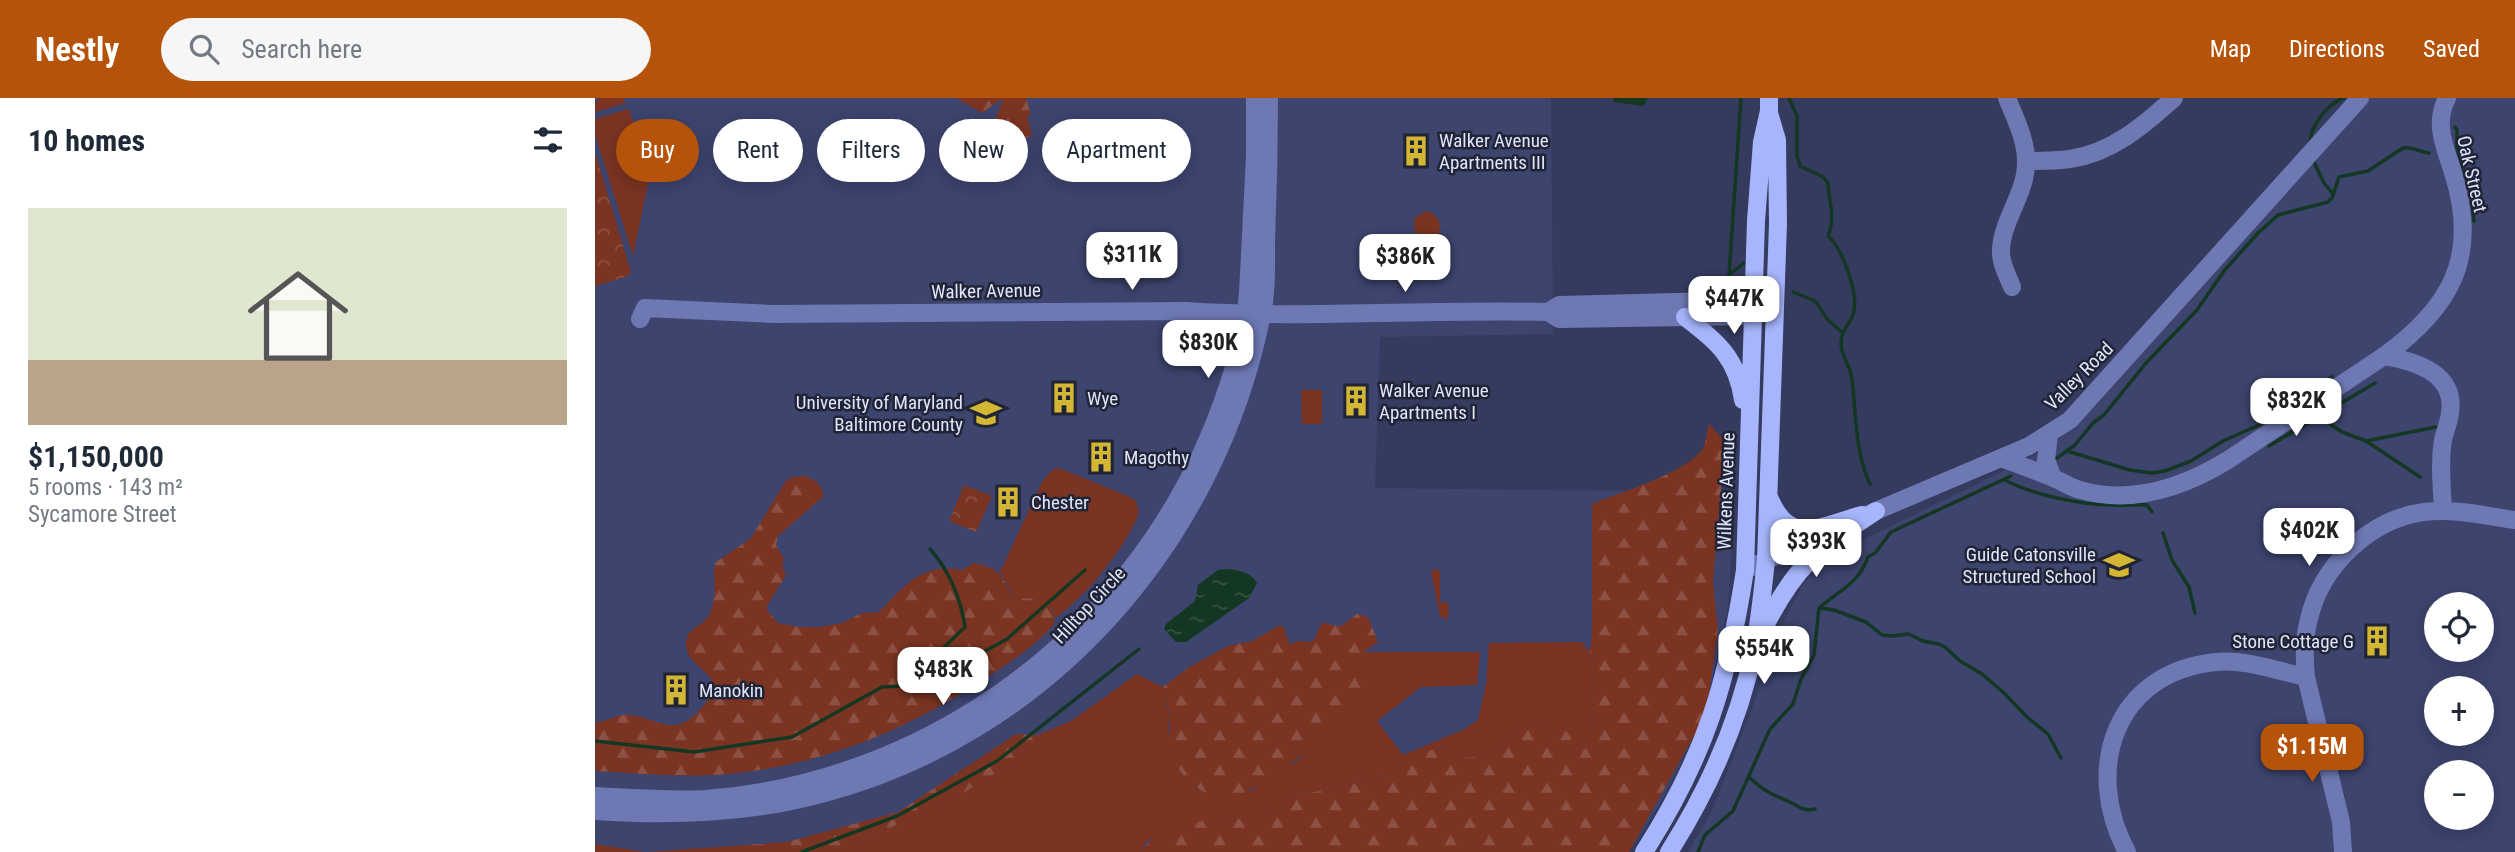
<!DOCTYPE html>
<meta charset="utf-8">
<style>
body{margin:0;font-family:"Roboto Condensed",sans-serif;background:#f6f6f7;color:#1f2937;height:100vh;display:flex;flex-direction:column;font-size:26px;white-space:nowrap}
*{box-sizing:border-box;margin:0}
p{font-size:23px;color:#747a83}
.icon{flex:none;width:38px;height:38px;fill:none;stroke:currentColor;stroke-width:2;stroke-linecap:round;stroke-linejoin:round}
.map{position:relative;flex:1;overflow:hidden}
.side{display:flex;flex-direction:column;background:#fff;width:595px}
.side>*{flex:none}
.banner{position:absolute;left:21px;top:21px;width:665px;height:63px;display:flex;gap:14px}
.tools{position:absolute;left:1829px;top:494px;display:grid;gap:14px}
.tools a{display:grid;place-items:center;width:70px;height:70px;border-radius:50%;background:#fff;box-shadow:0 4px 18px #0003;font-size:35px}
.price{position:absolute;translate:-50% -60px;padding:0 16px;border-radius:14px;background:#fff;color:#222;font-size:23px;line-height:46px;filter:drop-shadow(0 2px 4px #0008)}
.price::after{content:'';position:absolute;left:50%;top:42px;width:21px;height:16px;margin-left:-10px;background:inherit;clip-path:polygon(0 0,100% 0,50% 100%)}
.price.active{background:#b45309;color:#fff}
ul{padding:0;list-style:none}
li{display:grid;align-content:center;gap:14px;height:371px;padding:0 28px}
li span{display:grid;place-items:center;height:217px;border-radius:0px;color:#555}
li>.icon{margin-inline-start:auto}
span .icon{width:126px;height:126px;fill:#fffc;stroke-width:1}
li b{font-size:30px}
h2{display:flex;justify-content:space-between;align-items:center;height:84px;padding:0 28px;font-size:30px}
.pill{padding:0 24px;border-radius:32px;background:#fff;box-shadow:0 4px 18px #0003;font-size:24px;line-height:63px}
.pill.active{background:#b45309;color:#fff}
header{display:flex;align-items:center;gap:42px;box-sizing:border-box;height:98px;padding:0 35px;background:#b45309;color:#fff}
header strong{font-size:33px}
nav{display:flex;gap:38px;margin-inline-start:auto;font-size:24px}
.search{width:490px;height:63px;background:#f6f6f7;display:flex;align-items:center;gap:18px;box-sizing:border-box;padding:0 24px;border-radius:38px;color:#747a83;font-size:26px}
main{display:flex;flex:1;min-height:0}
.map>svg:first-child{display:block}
.built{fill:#3d446e;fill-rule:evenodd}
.grass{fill:#7b3422}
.forest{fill:url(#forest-firs)}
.park{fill:url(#park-crowns)}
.water{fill:url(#water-ripples)}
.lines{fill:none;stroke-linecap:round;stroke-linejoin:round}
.stream{stroke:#133722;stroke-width:3.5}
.minor{stroke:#6e78b3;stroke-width:18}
.major{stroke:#a7b5fc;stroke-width:18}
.labels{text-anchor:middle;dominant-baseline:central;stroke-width:5;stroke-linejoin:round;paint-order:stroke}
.poi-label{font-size:19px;fill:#e0e5fc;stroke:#212434;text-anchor:start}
.street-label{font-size:19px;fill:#e0e5fc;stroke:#212434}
</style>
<header>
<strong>Nestly</strong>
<div class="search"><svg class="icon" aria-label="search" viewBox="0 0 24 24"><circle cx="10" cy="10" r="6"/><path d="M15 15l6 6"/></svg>Search here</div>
<nav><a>Map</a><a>Directions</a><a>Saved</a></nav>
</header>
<main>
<section class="side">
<h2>10 homes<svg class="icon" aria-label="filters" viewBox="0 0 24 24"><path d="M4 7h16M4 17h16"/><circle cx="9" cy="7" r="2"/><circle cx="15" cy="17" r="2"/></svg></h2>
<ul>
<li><span style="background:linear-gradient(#dfe7d0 70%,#b9a48a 0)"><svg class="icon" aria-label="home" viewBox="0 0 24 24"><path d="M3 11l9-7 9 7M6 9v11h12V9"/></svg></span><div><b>$1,150,000</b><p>5 rooms · 143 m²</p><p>Sycamore Street</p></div></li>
</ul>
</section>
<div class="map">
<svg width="1920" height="754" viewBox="0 0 1920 754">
<defs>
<pattern id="forest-firs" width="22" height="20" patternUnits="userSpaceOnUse" patternTransform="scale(1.75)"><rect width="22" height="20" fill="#7b3422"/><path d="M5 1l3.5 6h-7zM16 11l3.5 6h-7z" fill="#8d5143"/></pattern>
<pattern id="park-crowns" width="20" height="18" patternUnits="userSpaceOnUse" patternTransform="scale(1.75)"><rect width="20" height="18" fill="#7b3422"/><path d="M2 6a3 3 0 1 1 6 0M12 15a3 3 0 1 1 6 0" fill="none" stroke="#8d5143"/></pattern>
<pattern id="water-ripples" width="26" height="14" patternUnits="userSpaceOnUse" patternTransform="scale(1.75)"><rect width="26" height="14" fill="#133722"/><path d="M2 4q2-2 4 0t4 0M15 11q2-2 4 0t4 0" fill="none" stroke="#355443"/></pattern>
</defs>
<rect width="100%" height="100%" fill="#353b5f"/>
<path class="built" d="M0 0H956L958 236 785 239 780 390 1140 394 1133 509 1116 587 1101 630 1085 667 1065 706 1034 754H0Z
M1774 0H1920V754H1093L1117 713 1157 611 1183 533 1209 485 1226 467 1265 443 1433 361 1460 344 1492 313ZM1841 506H1886V551H1841ZM1841 590H1886V635H1841ZM1841 674H1886V719H1841Z"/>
<path class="grass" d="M5 0H28L31 5 0 14V6Z
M34 11C39 28 41 41 61 47L38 158 0 36V21Z
M514 59 517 68 511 77 506 78 491 66Z
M832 113C845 117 847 128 843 140L825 139 819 132 820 119Z
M706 292H727V326H707Z
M464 370 535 399 541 403 544 414C534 446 488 502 460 520L457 511 447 502 420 500 405 474 447 384 457 372Z
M838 472H845V504L854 505 853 522 845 518 836 474Z
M987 544 995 554 999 632 996 645 988 652 979 649 956 626 943 625 921 633 904 650 887 658 868 660 852 652 840 651 828 654 816 670 776 679 753 688 703 697 659 721 610 722 553 742 544 754H267L259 747 365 697 432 656 443 637 476 623 542 576 568 589 574 617 573 633 599 689 628 700 658 692 672 680 703 663 771 590 769 554H885L882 587 826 589 782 623 808 657 870 631 883 622 891 586 894 545Z"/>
<path class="forest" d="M361 0H431L436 17 432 18 437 37C422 47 405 37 401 19L408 3 405 2 387 15Z
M1114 326 1130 343 1118 484 1123 532 1113 603 1106 625 1034 754H544L563 735 610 722 659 721 703 697 753 688 776 679 815 670 828 654 840 651 852 652 868 660 887 658 904 650 921 633 943 625 956 626 977 636 975 644 979 649 988 652 996 645 999 632 995 554 997 531V406C1023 395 1098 373 1109 348 1111 341 1112 333 1114 326Z
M209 378C220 381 228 386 228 399L183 438 181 447 189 461 187 468 191 477 172 508V512L183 525 205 529H224L247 525 267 515 284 514C309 488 327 464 367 472L379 465C410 472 403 477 420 500L447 501C455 509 461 515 459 526 439 550 409 568 383 585 305 636 212 672 118 677 79 679 39 675 0 673V625C12 623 25 615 36 617 68 622 80 642 109 607 113 603 119 595 119 589 118 573 90 566 91 545 92 529 108 529 114 517 124 497 117 484 120 465L156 440 190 384 197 379Z
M762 516 773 519 783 544 769 554C770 565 774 582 770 592 759 622 660 701 629 700 614 699 597 688 588 677 571 654 576 639 574 615 573 607 570 598 568 589L594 569 633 548 657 543 683 528 689 529 694 546 704 543 715 544 719 542 727 524 745 529Z
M421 636 443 637 432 656 365 697 259 747 267 754H51L192 744 303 714Z
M0 746 50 754H0Z"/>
<path class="park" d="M0 54 36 174 31 179 0 188Z
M369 387 397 398 381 434 354 423Z"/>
<path class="water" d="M1019 0H1053L1049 8 1018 4Z
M632 471C644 472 656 474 662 485L654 500 591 544H581L569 531 571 526 600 503 603 487 623 472Z"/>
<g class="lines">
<path class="stream" d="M1194 0 1202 18V58L1205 68 1228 79 1233 85C1234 107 1241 117 1233 138 1247 150 1265 197 1258 217 1254 228 1246 232 1246 245 1246 259 1256 268 1257 281 1261 314 1260 355 1275 386
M1860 29 1862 32V50L1875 92 1879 123
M1715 48C1713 31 1732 5 1749 0
M1718 62 1729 85 1738 96
M1134 177 1146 0
M1134 177 1149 165
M1198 194 1220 203 1233 222 1247 234
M1726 316 1732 324 1747 334 1771 343 1825 379
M1771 343 1841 329
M1674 348 1780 285
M1472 353 1535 372 1557 375 1570 373 1596 363 1628 343 1664 327 1737 279
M1462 360 1480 347 1498 325 1509 317 1551 265 1602 212 1629 173 1663 135 1683 117 1733 104 1737 100 1744 79 1773 73 1808 50C1817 48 1825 54 1834 55
M1410 382C1438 397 1486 407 1518 407 1529 408 1541 406 1552 407L1557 414
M1568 435 1577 462 1594 489 1600 515
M1225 510 1239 512 1271 524 1287 537 1297 538 1314 536 1328 543 1344 546 1350 549 1365 563 1387 576 1409 595 1432 619 1453 636 1466 660
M309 588 370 529C366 501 354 472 335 451
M0 643 99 654 197 639 287 589 328 587 412 541 490 472
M1155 680C1169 693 1176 696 1193 703 1203 708 1209 714 1220 711
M207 754 302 718 402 663 544 551
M1103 754 1110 737 1138 713 1175 631 1198 606 1206 581 1219 557 1224 510C1244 492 1263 487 1273 459L1280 455 1296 434 1416 378"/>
<path class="minor" d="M1412 0C1420 20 1431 41 1431 63 1432 95 1407 121 1406 152 1405 165 1413 178 1417 189
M1431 63C1446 63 1461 63 1475 61 1517 55 1549 27 1579 0
M953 214 964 221 1158 218 1170 214
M45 221 50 210 178 216 591 213C711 221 832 211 953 214L964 207 1159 202 1179 211
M1789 258C1855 210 1884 160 1859 78 1851 51 1838 27 1852 0
M1454 337 1451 362 1458 380
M1406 360C1422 366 1439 372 1456 379 1466 383 1475 389 1485 392 1538 407 1589 389 1633 362L1789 258C1820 263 1861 275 1855 315 1854 324 1850 333 1848 342 1844 366 1847 389 1848 413
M1269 418 1434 348 1475 322 1765 0
M1150 472 1243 430
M0 698C37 700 74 703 111 701 306 686 483 572 581 404 616 344 647 265 653 195L660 58V0
M0 713C76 718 151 716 226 696 453 637 622 444 667 216 672 192 671 166 671 142 673 95 674 47 674 0
M1532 754C1488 672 1519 574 1621 564 1650 561 1682 573 1711 579
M1748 754 1746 724 1711 579C1709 560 1709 540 1714 521 1726 468 1775 421 1829 414 1858 410 1891 418 1920 422"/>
<path class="major" d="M1090 219C1122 244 1142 259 1148 302
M1174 399C1194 450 1226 428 1267 417
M1168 532C1200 467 1222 452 1281 413
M1049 754C1110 659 1133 583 1150 472L1161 123 1167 44 1174 13V0
M1074 754C1114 691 1145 621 1160 547 1165 519 1168 491 1171 462L1183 126 1182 42 1174 15"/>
</g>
<defs>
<g id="building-bare" transform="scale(2.415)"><path d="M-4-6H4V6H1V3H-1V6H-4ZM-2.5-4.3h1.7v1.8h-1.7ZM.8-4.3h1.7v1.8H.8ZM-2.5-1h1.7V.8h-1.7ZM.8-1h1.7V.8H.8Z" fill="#d4b635" stroke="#212434" stroke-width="2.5" paint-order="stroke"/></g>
<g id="university-bare" transform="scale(2.415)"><path d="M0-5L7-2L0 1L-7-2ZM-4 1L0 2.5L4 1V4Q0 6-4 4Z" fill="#d4b635" stroke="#212434" stroke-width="2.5" paint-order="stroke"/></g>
<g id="school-bare" transform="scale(2.415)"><path d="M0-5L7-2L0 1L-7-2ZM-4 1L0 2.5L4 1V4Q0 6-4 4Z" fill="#d4b635" stroke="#212434" stroke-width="2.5" paint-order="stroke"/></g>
</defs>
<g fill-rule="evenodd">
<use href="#building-bare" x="821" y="53"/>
<use href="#building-bare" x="469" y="300"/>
<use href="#building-bare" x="761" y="303"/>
<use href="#university-bare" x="391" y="315"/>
<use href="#building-bare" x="506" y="359"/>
<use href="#building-bare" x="413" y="404"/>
<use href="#school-bare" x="1524" y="467"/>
<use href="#building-bare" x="1782" y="543"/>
<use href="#building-bare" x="81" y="592"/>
</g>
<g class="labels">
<g class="poi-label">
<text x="844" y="42">Walker Avenue<tspan x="844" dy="22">Apartments III</tspan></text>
<text x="784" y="292">Walker Avenue<tspan x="784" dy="22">Apartments I</tspan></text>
<text x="492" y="300">Wye</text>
<text x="368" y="304" text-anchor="end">University of Maryland<tspan x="368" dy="22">Baltimore County</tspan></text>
<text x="529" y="359">Magothy</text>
<text x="436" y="404">Chester</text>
<text x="1501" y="456" text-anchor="end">Guide Catonsville<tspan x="1501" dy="22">Structured School</tspan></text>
<text x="1759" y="543" text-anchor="end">Stone Cottage G</text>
<text x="104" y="592">Manokin</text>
</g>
<g class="street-label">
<text transform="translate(1877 76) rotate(77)">Oak Street</text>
<text transform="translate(391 193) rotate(-1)">Walker Avenue</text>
<text transform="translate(1484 278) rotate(-45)">Valley Road</text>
<text transform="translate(1131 393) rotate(-88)">Wilkens Avenue</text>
<text transform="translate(494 507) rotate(-47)">Hilltop Circle</text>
</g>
</g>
</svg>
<div class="tools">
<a><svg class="icon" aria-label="locate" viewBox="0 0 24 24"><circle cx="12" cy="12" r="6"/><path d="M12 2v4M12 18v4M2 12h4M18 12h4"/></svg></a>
<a>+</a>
<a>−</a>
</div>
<b class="price" style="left:537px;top:194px">$311K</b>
<b class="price" style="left:810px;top:196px">$386K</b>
<b class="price" style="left:1139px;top:238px">$447K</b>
<b class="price" style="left:613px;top:282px">$830K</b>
<b class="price" style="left:1701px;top:340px">$832K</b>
<b class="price" style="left:1714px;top:470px">$402K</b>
<b class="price" style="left:1221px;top:481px">$393K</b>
<b class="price" style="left:1169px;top:588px">$554K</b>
<b class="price" style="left:348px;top:609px">$483K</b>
<b class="price active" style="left:1717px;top:686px">$1.15M</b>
<div class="banner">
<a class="pill active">Buy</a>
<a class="pill">Rent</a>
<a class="pill">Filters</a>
<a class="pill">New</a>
<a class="pill">Apartment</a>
</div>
</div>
</main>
